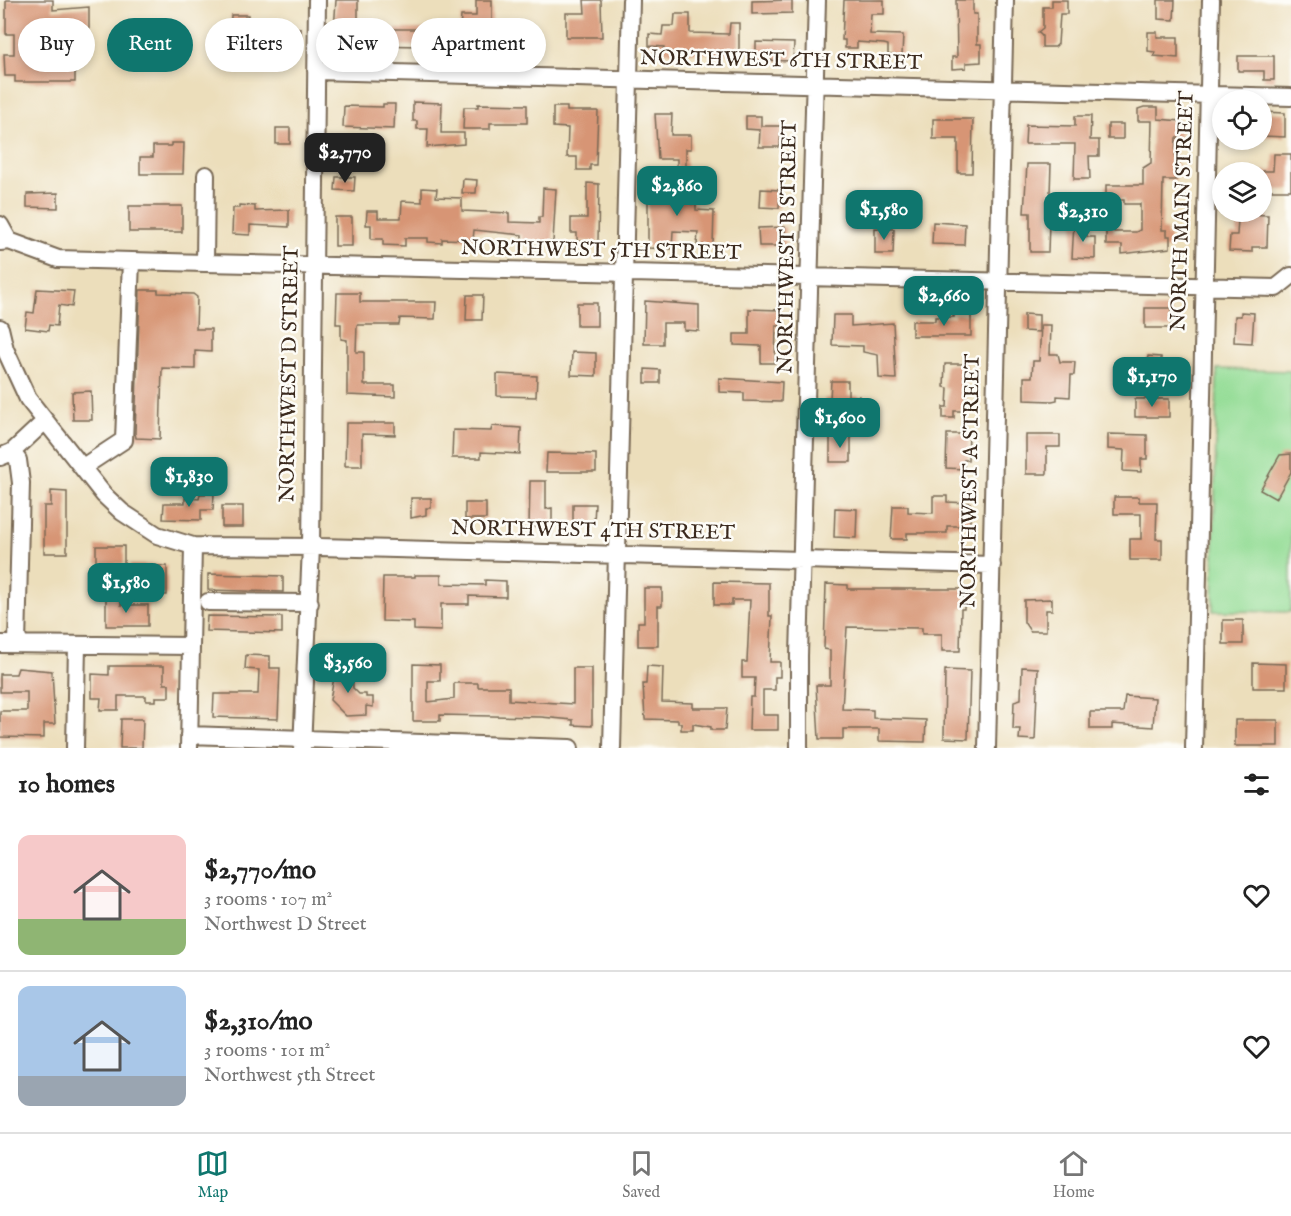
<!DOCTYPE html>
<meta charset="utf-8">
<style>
body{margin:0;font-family:"IM FELL English",serif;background:#f2f2f2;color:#222;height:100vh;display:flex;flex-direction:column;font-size:22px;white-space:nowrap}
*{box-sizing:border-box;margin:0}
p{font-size:20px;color:#767676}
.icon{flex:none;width:33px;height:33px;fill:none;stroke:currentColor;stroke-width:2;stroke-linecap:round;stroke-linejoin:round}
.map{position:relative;height:748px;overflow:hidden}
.panel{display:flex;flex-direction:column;background:#fff;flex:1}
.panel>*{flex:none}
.hud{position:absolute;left:18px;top:18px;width:600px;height:54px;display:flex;gap:12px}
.controls{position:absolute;left:1212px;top:90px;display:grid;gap:12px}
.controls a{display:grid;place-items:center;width:60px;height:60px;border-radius:50%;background:#fff;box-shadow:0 3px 9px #0003;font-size:30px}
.price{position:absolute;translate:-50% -51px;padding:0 14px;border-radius:12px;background:#0f766e;color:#fff;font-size:20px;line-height:39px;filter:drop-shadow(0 2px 3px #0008)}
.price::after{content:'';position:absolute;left:50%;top:36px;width:18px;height:14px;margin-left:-9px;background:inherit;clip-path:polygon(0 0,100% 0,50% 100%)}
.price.active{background:#222;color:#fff}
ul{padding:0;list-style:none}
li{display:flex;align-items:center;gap:18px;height:150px;padding:0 18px}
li+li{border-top:2px solid #e0e0e0}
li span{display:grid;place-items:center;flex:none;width:168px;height:120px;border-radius:12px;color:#555}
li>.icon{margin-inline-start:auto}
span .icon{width:72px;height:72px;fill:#fffc;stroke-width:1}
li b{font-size:26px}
h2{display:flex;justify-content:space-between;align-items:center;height:72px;padding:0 18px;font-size:26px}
.pill{padding:0 21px;border-radius:27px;background:#fff;box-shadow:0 3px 9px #0003;font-size:21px;line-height:54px}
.pill.active{background:#0f766e;color:#fff}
.tabs{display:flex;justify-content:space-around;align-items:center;height:84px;border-top:2px solid #e0e0e0;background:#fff;font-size:16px;color:#767676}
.tabs a{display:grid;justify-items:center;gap:3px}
.tabs .active{color:#0f766e}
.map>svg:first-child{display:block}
.green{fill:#95dd97;stroke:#68845a;stroke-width:1.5}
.building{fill:#d79574}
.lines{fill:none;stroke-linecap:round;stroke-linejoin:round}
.minor-casing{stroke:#796955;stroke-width:20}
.minor{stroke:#fff;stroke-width:16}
.labels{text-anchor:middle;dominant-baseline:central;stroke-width:5;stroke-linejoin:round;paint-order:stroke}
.street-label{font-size:21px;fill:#3b2a1e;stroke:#fdfcf7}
</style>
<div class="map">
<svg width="1291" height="748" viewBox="0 0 1291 748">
<rect width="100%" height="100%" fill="#fdfcf7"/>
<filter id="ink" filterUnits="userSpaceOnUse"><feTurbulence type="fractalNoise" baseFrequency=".0167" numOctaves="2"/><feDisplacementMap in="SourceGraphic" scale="12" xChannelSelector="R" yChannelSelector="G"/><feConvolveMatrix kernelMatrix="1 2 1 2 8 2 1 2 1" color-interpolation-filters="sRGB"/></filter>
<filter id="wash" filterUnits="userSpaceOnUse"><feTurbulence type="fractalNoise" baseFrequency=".008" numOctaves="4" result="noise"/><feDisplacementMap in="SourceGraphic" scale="24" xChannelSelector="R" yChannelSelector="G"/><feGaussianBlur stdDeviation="1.35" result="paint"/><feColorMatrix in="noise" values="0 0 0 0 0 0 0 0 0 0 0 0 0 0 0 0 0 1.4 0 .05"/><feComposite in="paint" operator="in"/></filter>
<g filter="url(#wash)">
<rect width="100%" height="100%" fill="#ecdebb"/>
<path class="green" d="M1217 369 1291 371V612L1213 611Z"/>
<g id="blocks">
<path class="building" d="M6 0H53V10L89 7V44H72V36H41V55L75 53V82H15V76H5L4 54H14V34H6Z
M336 0H358V42L338 41 339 31H334Z
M476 0H492V51H460V47L376 45V29H460L461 16H476Z
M584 0H601L602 37H566V13H585Z
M792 0V13L752 14V1Z
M844 0H884V14H871L870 34 903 35 902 55H888V45L884 44 857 42V48H845V40H842Z
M956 0H973V14H977V44H981V62L966 63V68L952 69V57H957Z
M1052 0H1067V14H1060L1058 44 1055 47H1042V36L1038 32 1043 28V7H1052Z
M1158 0H1175L1174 20 1158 19Z
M675 14H690V33L729 34 730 23H739V54L663 52 664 47 649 46V34L662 35 663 26H674Z
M231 15H248L247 48 230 47Z
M270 28 301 29V47H270Z
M1148 32H1157V37H1178V58L1154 56 1155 52 1148 51Z
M756 42 794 43 793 61 756 60Z
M1238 56H1274V80H1264V71H1238Z
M413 102 442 103 441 133H464V144L427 147 428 129H417V121H413Z
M383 104H395L394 129 343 127 344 106 383 107Z
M478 104 527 105V123H490V129H463L464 107H478Z
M553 107H567V111H598L596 165H590V170H577V157H567L568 128 553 127Z
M1144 107H1158V119L1181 121 1180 138H1176L1175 163 1179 165 1178 175H1176V180H1163L1162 230H1167V236H1170V248L1122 254V245H1106V221H1114V232H1136L1140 230V204H1124V200H1106V185H1143V168L1151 163 1152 121H1138V109Z
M1262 112 1285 113V137L1262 136Z
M655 114H672L671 135H691V149H686V168H677V159H658Z
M746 116H761V126H781L780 147H759L760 130 746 129Z
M1075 116H1091L1090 140H1099V156H1089L1090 179H1074L1075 144H1025L1026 125 1075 126Z
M933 119H973L972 173H958V139H933Z
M1108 124H1123V139H1108Z
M276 128H290V144H276Z
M171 143H184L183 174H140V157H153V146H171Z
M1274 154H1291V190H1262V171H1273Z
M1027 164H1051L1048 252H1030V213H1024Z
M336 177H355L354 191 335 190Z
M463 179 477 180 476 193H462Z
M587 183 599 184 598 242 577 241V233H571V218H587Z
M655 183 692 188V204H696V210L714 211 713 245H697L698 232 673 231 672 249 648 248V198H655Z
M422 188 437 189 436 197 462 198V211L509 213V222L539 223V217H542L543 188 556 189 553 242 522 241V235L474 230 473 240 442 239V243L428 242V238H405V246L383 245V239H371V225H366L367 211H378V218H401L402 201 422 202Z
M761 189 780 190 779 208 760 207Z
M58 193V208L27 207V194Z
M239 205 255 206V211L289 210V227L250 225V235L232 234 233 208H239Z
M129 206H182V232H129Z
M1244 214 1268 215 1267 247H1252V252L1229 251 1230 235H1237L1238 219 1244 220Z
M335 217H352V246H335Z
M933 222 965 224 964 245 932 244Z
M1074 223H1087V237H1095V259L1072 258Z
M785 227V246H759L758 228Z
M875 228 894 229 893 254H875Z
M37 289 74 291 72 307 59 305 57 326 49 325 48 331 25 328 27 312 34 313Z
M140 290H158V293L193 294 197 297 196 329H211V352L195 351V369L162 368 160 439 136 438 135 433Z
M337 293H360V302H436L435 319 400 318 399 325H357L356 352H364V385H395V397L347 395V340L341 339V324H336Z
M467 295H483L482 320H466Z
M645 301 699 305V331L684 330V323H663V344H644Z
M577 303H597V326H577Z
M1145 308H1171V328H1145Z
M749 309 781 310 780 326H776L775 363H761V346L734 345V334H749Z
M1241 312 1254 313 1252 343 1234 342 1235 316H1241Z
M954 314H971V336H912V321H935V317H954Z
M1024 314 1039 315V332L1024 331Z
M833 315H851V326L893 323 896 379 879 378 878 355 863 352V346L832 345Z
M1041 325H1051L1050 354H1058L1060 362H1075L1074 375H1071L1070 397 1057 396V400L1052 401 1024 400V377H1032L1033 361H1039Z
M572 352 596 353V376L571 375Z
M1148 356 1161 357 1162 379 1139 378V368H1142V362L1147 363Z
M945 364H967L965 411H954V418H943V407H947L948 388 944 387Z
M645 369 660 370V383H645Z
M497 374 537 376 536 397 497 396Z
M719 378 782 382 781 402 744 401V393L719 392Z
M831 381H848V396H859V409H845V411L824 409 825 398 830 399Z
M91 391 92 420H73L72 392Z
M1135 399H1169V417H1135Z
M346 423H395V435L362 434V466H345Z
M492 426 521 428 520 454 481 452V458H452L453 430 491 431Z
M947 434H969L968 460H964V469L946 468Z
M1108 434 1147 435V459H1141V472L1123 471 1124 450 1108 449Z
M1026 435H1060V447H1047V474H1026Z
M830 436H851V462H830Z
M547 453 596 454V472H546Z
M1291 454V472L1276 499 1260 490 1280 455Z
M530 481H546V509L552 508V527H529Z
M51 491 67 492V553H44V506H51Z
M200 494H214L213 510H201V520L163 519 164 503H185V498L199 499Z
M933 496H947V502L970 503V526H947V533H907V539H891L893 506H908V512L933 513Z
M1114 497H1139V502H1157L1156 539H1162V560H1130V539H1141V514H1114Z
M411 498H431V508H426V515L411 518Z
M465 503H486V519H465Z
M573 504H595L594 522 573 521Z
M222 506H243V527H222Z
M835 508 857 509 856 538 834 537Z
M96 546H124V564H96Z
M130 565 167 566V595H151V581H129Z
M208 574 283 576V592L208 590Z
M415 575H441V584L485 585V580L506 581V597L469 596V604H441V631L414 630V622L382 621 383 577H415Z
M714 582 769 583V616H772L770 662H780V677H775V690H763V715H778V730H749L750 697H754L755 678H742V662H747L750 600H732V605H714Z
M826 584 848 585V589H965L964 609H961L960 651H942V634H922V628L847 627 842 709 873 710V718L926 720 925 742 879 741V729H843V739H819L816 685H830V650L824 649Z
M644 588H662V606H658V646H638V622H644Z
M106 598H121V605H148V626H106Z
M1052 599V610H1046V631H1030L1024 622V600Z
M207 616 282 617V633L206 631Z
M1223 620H1243V644H1223Z
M246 655 270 656V668H280L278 719 213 717 214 694H258L259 670 245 669Z
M1253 663 1286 664V688H1253Z
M413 664 440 665V681H428V702L454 699V683H478V687H509V700L573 704V668H592V726L573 725V720L541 717 440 715V721H413Z
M109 666H164V684H169V697H156V701H146V696H118V710H100L101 698H92V674L109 675Z
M336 666H352L353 688 359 694H366V697H373V707L366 706V715L346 716 330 700Z
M647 666 663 667 662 702 693 703V708H727L725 730H711V727L693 724V730H681V723H678V720L645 719 643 684H646Z
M1022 667 1038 668 1035 740 1019 739 1020 729H1013L1014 701 1021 699Z
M18 668 52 671 55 724H44V738L0 737V711H27V692H0V674H16Z
M945 670 970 671 968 739 944 738Z
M1125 696 1155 698 1153 727 1112 724V729H1090V712H1123Z
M121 719H143L142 748H120Z
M1235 720H1278V746H1235Z"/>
</g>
</g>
<g filter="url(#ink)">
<use href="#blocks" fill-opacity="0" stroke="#796955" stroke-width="1.5"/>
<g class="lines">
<g class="minor-casing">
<path id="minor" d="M316 71 1291 97
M0 225 9 241
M0 242 9 241 58 259 205 263 1276 288 1291 276
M205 263 206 175
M0 328 5 349 28 399 104 495 122 512 157 535 193 546 320 547 992 565
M12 452 18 460 21 483 17 644
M0 457 12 452 44 422
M83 467 124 440 131 261
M208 602 310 603
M0 644 191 646
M189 735 570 748
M75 748 77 645
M189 748 193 546
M302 748 311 547 317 0
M612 748 631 0
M799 748V656L817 0
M987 748 1005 0
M1194 748 1211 0"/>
</g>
<use href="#minor" class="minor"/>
</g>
</g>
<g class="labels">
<g class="street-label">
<text transform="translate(781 61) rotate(1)">NORTHWEST 6TH STREET</text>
<text transform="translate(1183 211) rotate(-88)">NORTH MAIN STREET</text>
<text transform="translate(788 247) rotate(-89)">NORTHWEST B STREET</text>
<text transform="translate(601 251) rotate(1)">NORTHWEST 5TH STREET</text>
<text transform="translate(290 374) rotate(-89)">NORTHWEST D STREET</text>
<text transform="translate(971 481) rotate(-89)">NORTHWEST A STREET</text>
<text transform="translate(593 531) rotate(1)">NORTHWEST 4TH STREET</text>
</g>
</g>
</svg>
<div class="controls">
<a><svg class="icon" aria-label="locate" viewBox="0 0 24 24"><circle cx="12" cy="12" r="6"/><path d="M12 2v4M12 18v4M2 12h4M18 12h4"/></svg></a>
<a><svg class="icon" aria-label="layers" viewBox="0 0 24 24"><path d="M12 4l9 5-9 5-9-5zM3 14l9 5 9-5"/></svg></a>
</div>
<b class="price active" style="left:345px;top:184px">$2,770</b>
<b class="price" style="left:677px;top:217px">$2,860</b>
<b class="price" style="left:884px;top:241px">$1,580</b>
<b class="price" style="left:1083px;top:243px">$2,310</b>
<b class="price" style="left:944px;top:327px">$2,660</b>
<b class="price" style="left:1152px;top:408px">$1,170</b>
<b class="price" style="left:840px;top:449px">$1,600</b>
<b class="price" style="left:189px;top:508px">$1,830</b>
<b class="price" style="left:126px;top:614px">$1,580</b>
<b class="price" style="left:348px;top:694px">$3,560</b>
<div class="hud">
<a class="pill">Buy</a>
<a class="pill active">Rent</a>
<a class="pill">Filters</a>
<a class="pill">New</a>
<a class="pill">Apartment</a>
</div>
</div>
<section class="panel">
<h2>10 homes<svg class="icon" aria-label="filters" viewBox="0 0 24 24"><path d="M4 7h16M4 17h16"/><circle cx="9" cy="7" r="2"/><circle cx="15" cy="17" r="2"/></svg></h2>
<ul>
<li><span style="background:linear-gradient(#f6c9c9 70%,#8fb573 0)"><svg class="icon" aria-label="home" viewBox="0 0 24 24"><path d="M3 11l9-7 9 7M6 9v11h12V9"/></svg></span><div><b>$2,770/mo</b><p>3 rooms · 107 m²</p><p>Northwest D Street</p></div><svg class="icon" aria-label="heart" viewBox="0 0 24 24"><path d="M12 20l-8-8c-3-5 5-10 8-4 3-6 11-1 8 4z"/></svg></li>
<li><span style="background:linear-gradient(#a9c7e8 75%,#9aa5b1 0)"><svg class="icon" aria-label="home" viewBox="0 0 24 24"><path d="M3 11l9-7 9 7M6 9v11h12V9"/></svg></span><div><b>$2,310/mo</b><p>3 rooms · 101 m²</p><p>Northwest 5th Street</p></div><svg class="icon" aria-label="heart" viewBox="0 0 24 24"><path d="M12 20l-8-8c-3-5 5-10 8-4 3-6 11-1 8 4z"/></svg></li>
</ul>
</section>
<nav class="tabs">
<a class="active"><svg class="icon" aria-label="map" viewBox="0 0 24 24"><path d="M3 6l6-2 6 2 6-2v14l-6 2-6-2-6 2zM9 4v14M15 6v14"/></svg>Map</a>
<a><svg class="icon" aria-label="saved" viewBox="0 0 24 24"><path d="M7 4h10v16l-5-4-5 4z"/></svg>Saved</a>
<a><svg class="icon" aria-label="home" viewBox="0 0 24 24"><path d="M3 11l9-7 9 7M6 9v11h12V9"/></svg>Home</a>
</nav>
